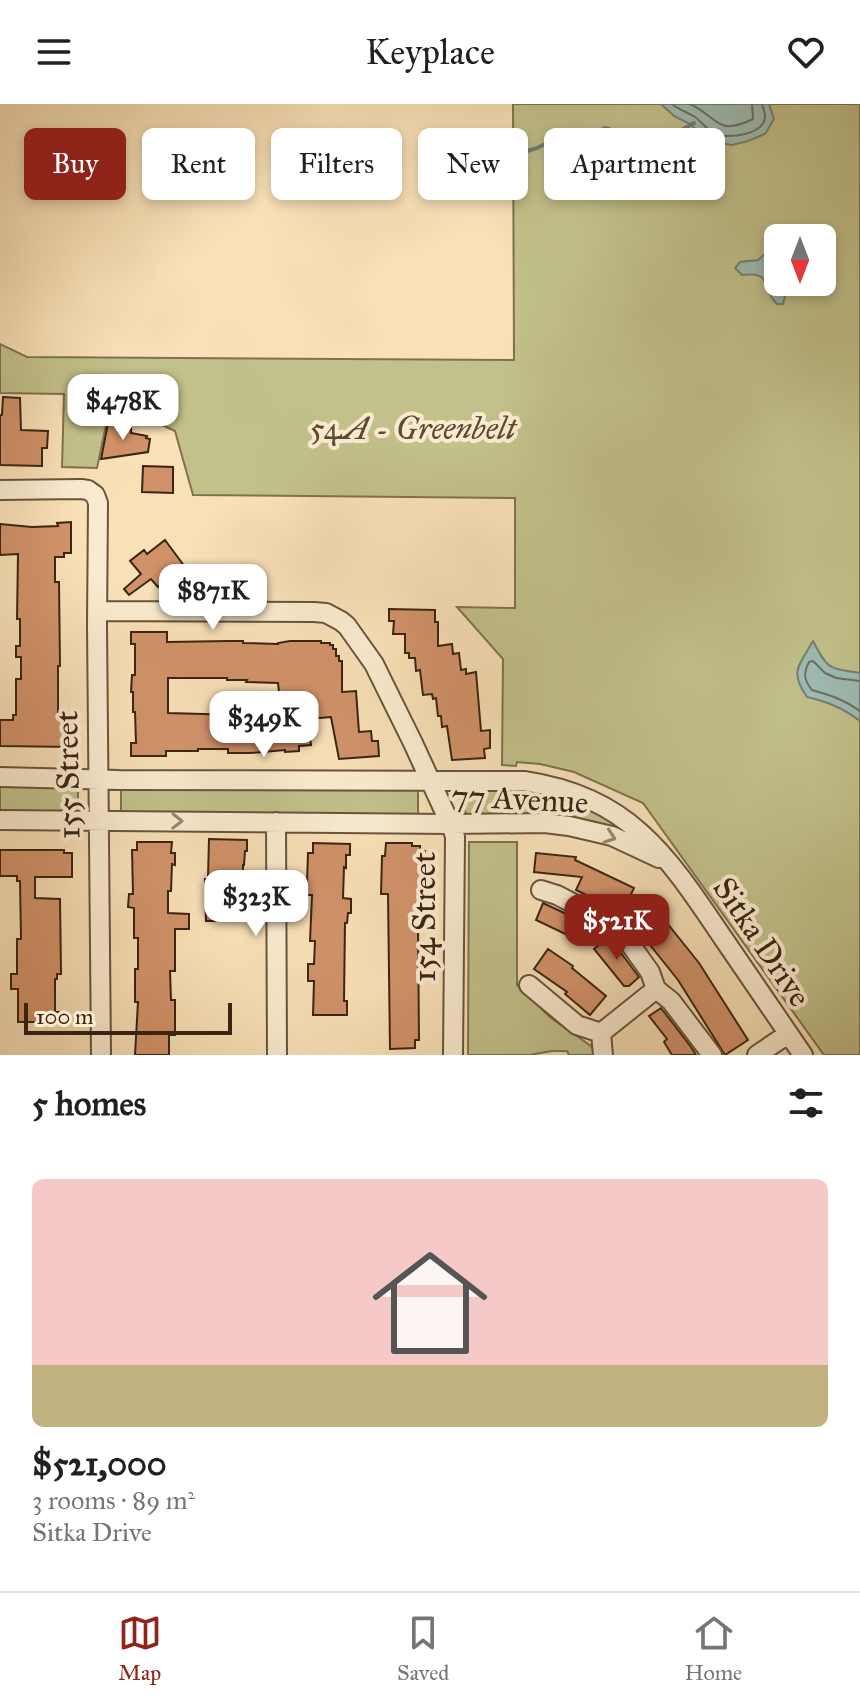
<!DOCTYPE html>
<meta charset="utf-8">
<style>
body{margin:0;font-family:"IM FELL Great Primer",serif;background:#f6f6f6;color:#202124;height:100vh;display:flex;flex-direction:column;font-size:30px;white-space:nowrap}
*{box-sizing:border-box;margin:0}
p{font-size:26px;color:#757577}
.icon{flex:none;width:44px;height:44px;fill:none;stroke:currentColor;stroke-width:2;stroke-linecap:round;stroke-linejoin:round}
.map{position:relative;height:951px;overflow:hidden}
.side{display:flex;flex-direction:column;background:#fff;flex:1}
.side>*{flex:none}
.hud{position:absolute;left:24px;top:24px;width:812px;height:72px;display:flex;gap:16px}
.needle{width:52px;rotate:180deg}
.buttons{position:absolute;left:764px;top:120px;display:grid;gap:16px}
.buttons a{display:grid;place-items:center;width:72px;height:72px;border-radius:12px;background:#fff;box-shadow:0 4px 12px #0003;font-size:40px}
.scale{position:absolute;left:24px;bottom:20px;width:208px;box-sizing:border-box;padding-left:8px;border:4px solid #3b2413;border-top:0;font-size:22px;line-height:28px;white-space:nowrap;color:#3b2413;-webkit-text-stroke:6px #faebd0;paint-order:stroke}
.price{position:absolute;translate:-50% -68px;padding:0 18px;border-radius:16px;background:#fff;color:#222;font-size:26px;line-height:52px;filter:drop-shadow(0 2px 4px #0008)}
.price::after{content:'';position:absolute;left:50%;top:48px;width:24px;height:18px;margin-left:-12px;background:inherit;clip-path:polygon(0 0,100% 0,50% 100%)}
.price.on{background:#8f2418;color:#fff}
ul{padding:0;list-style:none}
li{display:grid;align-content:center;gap:16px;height:424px;padding:0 32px}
li span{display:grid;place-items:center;height:248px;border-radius:12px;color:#555}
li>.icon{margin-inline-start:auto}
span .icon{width:144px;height:144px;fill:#fffc;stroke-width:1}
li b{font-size:34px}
h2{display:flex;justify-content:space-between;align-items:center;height:96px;padding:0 32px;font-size:34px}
.chip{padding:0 28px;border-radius:12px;background:#fff;box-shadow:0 4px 12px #0003;font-size:28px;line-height:72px}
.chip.on{background:#8f2418;color:#fff}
header{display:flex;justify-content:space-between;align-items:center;height:104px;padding:0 32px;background:#fff;font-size:36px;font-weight:600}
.tab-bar{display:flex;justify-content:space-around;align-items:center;height:112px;border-top:2px solid #e0e0e0;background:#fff;font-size:22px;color:#757577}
.tab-bar a{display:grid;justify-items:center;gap:4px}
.tab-bar .on{color:#8f2418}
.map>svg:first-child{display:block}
.green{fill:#c2c18b;stroke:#7e724f;stroke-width:2;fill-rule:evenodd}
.water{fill:#9ebcb4;stroke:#767f74;stroke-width:2}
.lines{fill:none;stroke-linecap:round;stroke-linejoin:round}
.shore{stroke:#6c7064;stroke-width:2}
.stream{stroke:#767f74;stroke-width:4}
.building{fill:#d19269;stroke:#3b2413;stroke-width:2;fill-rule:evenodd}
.minor-casing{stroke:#6a533c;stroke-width:22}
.minor{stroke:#faebd0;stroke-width:18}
.oneway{stroke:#9a8872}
.labels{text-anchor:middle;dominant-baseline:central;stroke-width:8;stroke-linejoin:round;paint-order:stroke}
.park-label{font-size:32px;font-style:italic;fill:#5d4b31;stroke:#faebd0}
.street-label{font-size:32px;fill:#3b2413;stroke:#faebd0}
</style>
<header><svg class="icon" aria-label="menu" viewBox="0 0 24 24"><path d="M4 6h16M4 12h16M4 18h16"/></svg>Keyplace<svg class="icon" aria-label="heart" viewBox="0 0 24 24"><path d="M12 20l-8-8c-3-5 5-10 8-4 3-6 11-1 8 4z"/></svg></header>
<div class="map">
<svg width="860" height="951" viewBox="0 0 860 951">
<rect width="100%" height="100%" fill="#f8e0b7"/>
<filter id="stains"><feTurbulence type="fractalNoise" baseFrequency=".0025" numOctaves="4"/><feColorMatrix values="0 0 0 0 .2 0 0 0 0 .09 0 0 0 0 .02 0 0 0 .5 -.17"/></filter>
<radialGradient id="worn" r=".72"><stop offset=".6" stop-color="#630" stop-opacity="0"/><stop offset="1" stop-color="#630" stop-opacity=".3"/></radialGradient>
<path class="green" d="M513 0H860V951H824L643 699 574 668 540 660 517 658 516 662 502 661 503 555 457 503 515 504V394L193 391 175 327 111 297 97 364 62 363 64 290 0 289V240L27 253 514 256ZM778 134H822V178H778Z
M0 679 78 680V709H0Z
M121 682 418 683V713L121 711Z
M454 682 524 683 572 693 643 735 468 714Z
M469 738H517V881L551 914 591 942 595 951H569L567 947H552L529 951H468Z"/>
<path class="water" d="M661 0H769L774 15 765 30 748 37 732 41 714 38 702 31 690 20 674 12Z
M772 148 778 149 777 179 785 193 783 200H777C760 184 774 167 742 171L735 164 740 158 758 156 766 149Z
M813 537C828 566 828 564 860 569V617C843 604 828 598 807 593 789 567 799 562 813 537Z"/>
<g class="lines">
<path class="shore" d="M672 0C679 6 687 8 695 13 702 18 707 26 715 30 728 35 764 31 765 13 765 8 763 4 762 0
M690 0C718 13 717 33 753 15L752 0
M860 577 836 574 825 569 813 557 809 558C803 570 804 576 812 586 830 591 845 596 860 607"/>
<path class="stream" d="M527 47 537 44 555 35 596 28 605 24 609 25 619 35 635 42 643 43 664 36 694 19"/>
</g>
<path class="building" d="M3 293 20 294 21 326 48 327 47 344H42V362L0 361V311H2Z
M108 319 131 323V329L147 332 146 334 150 335 148 348 101 355Z
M143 362 173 363V389L142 388Z
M71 418V449H64V453H55V478H59L60 562H58V614H73V643L0 642V616H13V611H16V575H21V553H16V542H20V515H17L18 450 0 451V420L32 423 58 422 57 419Z
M165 436 188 467 174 478 173 477 169 480 166 476 158 483 151 475 129 491 124 485 141 470 130 457 144 446 147 450Z
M389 505 435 506V518H438V542L452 540 453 550 459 549 461 566 466 565V570L476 568 481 627 490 626V644L484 645 485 654 452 656 447 622 442 623 441 612H438L436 594 433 595 432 590 423 591 420 566 416 567 415 554H409V549H405V530H393L394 517H389Z
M131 528H167V538L229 537H243V539L278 540V539L290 537H321V539H330V541H333V545H336V552H339V557H342V588L356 587 359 628 371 627 372 637H378L379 652 339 655 331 613 308 615 311 641 299 642V647L285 648V646L250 649H228V645H198V647H166V652H131V639H136L135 608H133V588H131L132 571H135V540H131ZM168 574H227V576H247L246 578 278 579 281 607 239 611 168 609Z
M209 735 247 736V747H245L244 761H243V804H241V817H206L205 775H208Z
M137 738H172L171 749H175V761L172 760 171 787H168V809L189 810V825H175V867H170L171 896H175V931H169V951H135L138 898H135V865H138V834H134V804L128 803 129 790H133L132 746H137Z
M313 739 350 740V751H346V764L344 763 343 794 351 795V809H348L347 819H345L344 897H347V911H313L314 877H308V860H314L315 837H310L312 791H305V778H307L308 749H313Z
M386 739H412V742H420V747H425L424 781H427L426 793H420V819H418L419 936H415V944L390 945 388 790H381L382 752H385Z
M0 746H64V749H72V773H35V794L60 795 61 870H57V875H55V908H59V918H18V885H11V870H17V835H21L20 777H17V772H0Z
M536 749 576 753 575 756 634 784 622 809 576 786 582 773 534 768Z
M543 799 592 822 584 839 536 816Z
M651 799 699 859 748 936 725 951 678 876 630 816Z
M609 833 639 873 629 882H624L594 845Z
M548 845 573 862 572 864 606 892 590 911 565 890 567 888 534 865Z
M661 904 691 943 696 951H672L664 938 667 935 649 912Z"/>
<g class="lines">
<g class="minor-casing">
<path id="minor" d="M0 386 81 385 88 386 95 391 98 399 97 522 101 951
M97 507 314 508 326 509 341 517 347 522 374 560 413 639 453 726 455 733 453 951
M0 673 119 676 524 677C630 693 667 751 723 834 750 873 776 912 803 951
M0 716 450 720 545 719 569 722 612 732 659 754
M276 718 277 951
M541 786 557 791 613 820 623 830 650 868 656 885 671 897 712 951
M529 881 577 921 601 929 603 951
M601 929 656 885
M757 951 788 930"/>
</g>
<use href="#minor" class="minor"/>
</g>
<defs><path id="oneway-chevron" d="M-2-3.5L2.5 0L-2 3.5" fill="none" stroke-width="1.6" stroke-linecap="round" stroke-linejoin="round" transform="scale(2)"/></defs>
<g class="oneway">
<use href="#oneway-chevron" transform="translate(177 717) rotate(1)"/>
<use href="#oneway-chevron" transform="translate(610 733) rotate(19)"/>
</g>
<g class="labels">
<g class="park-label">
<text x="413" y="324">54A - Greenbelt</text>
</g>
<g class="street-label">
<text transform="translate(68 671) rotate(-91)">155 Street</text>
<text transform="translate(520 695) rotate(3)">77 Avenue</text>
<text transform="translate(424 813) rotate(-90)">154 Street</text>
<text transform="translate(762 838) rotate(56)">Sitka Drive</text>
</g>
</g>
<rect width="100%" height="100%" filter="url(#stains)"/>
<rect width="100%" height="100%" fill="url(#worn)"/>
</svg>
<div class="buttons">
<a><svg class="needle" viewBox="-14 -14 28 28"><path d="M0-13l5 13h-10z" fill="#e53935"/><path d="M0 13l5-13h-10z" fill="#757577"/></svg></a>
</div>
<div class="scale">100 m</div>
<b class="price" style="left:123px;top:338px">$478K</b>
<b class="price" style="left:213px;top:528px">$871K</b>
<b class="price" style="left:264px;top:655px">$349K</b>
<b class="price" style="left:256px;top:834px">$323K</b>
<b class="price on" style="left:617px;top:858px">$521K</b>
<div class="hud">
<a class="chip on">Buy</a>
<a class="chip">Rent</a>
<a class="chip">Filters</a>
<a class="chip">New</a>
<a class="chip">Apartment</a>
</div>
</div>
<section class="side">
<h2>5 homes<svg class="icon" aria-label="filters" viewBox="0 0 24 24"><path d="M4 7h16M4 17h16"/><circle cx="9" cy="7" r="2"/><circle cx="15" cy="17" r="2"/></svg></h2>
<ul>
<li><span style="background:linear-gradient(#f6c9c9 75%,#c2b280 0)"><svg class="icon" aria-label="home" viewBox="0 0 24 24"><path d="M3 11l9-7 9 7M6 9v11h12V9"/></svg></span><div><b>$521,000</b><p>3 rooms · 89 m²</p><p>Sitka Drive</p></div></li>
</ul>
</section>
<nav class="tab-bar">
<a class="on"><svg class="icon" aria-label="map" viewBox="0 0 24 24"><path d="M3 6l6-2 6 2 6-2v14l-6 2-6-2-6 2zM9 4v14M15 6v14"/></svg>Map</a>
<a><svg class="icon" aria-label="saved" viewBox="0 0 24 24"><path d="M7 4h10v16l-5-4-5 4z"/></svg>Saved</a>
<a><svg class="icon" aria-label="home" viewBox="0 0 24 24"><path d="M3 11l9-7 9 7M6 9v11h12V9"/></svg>Home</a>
</nav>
